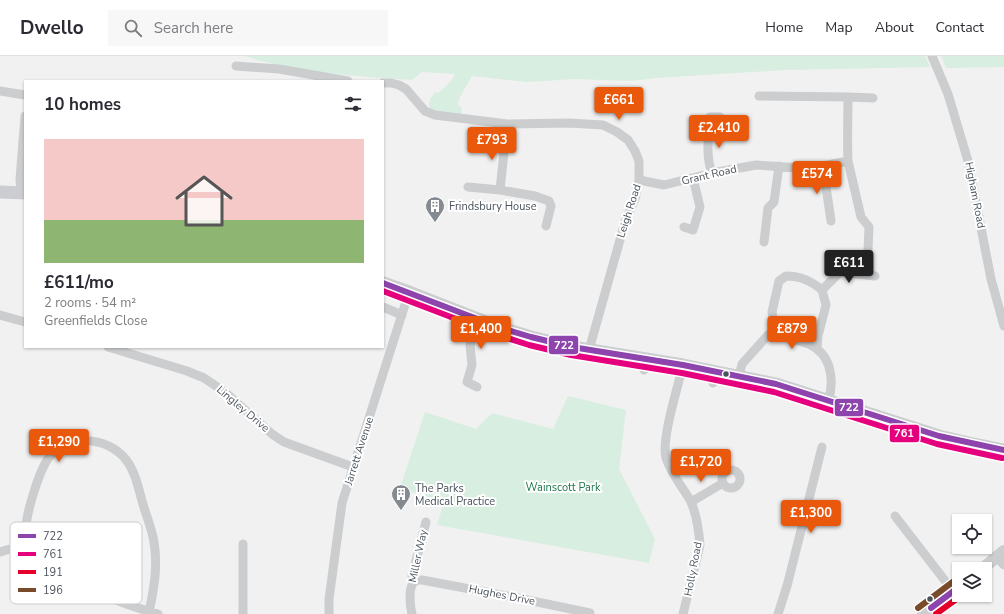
<!DOCTYPE html>
<meta charset="utf-8">
<style>
body{margin:0;font-family:"Nunito Sans",sans-serif;background:#f7f7f7;color:#2b2b33;height:100vh;display:flex;flex-direction:column;font-size:15px;white-space:nowrap}
*{box-sizing:border-box;margin:0}
p{font-size:13px;color:#7c7c81}
.icon{flex:none;width:22px;height:22px;fill:none;stroke:currentColor;stroke-width:2;stroke-linecap:round;stroke-linejoin:round}
.map{position:relative;flex:1;overflow:hidden}
.panel{position:absolute;left:24px;top:24px;width:360px;height:268px;display:flex;flex-direction:column;background:#fff;border-radius:0px;box-shadow:0 1px 3px #0004}
.panel>*{flex:none}
.controls{position:absolute;left:952px;top:458px;display:grid;gap:8px}
.controls a{display:grid;place-items:center;width:40px;height:40px;border-radius:0px;background:#fff;box-shadow:0 1px 3px #0004;font-size:20px}
.price{position:absolute;translate:-50% -34px;padding:0 9px;border-radius:4px;background:#ea580c;color:#fff;font-size:13px;line-height:26px;filter:drop-shadow(0 1px 2px #0008)}
.price::after{content:'';position:absolute;left:50%;top:24px;width:12px;height:9px;margin-left:-6px;background:inherit;clip-path:polygon(0 0,100% 0,50% 100%)}
.price.active{background:#222;color:#fff}
ul{padding:0;list-style:none}
li{display:grid;align-content:center;gap:8px;height:212px;padding:0 20px}
li+li{border-top:1px solid #e1e1e2}
li span{display:grid;place-items:center;height:124px;border-radius:0px;color:#555}
li>.icon{margin-inline-start:auto}
span .icon{width:72px;height:72px;fill:#fffc;stroke-width:1}
li b{font-size:17px}
h2{display:flex;justify-content:space-between;align-items:center;height:48px;padding:0 20px;font-size:17px}
header{display:flex;align-items:center;gap:24px;box-sizing:border-box;height:56px;padding:0 20px;background:#fff;border-bottom:1px solid #e1e1e2}
header strong{font-size:19px}
nav{display:flex;gap:22px;margin-inline-start:auto;font-size:14px}
.search{width:280px;height:36px;background:#f7f7f7;display:flex;align-items:center;gap:10px;box-sizing:border-box;padding:0 14px;border-radius:0px;color:#7c7c81;font-size:15px}
.map>svg:first-child{display:block}
.green{fill:#d8eee0}
.lines{fill:none;stroke-linecap:round;stroke-linejoin:round}
.minor{stroke:#cbcdcf;stroke-width:9}
.tertiary{stroke:#cbcdcf;stroke-width:12}
.secondary{stroke:#cccdd0;stroke-width:13}
.bus-1-casing{stroke:#fff;stroke-width:9}
.bus-2-casing{stroke:#fff;stroke-width:9}
.bus-3-casing{stroke:#fff;stroke-width:9}
.bus-4-casing{stroke:#fff;stroke-width:9}
.bus-1{stroke:#8e44ad;stroke-width:6}
.bus-2{stroke:#e5007d;stroke-width:6}
.bus-3{stroke:#e4002b;stroke-width:6}
.bus-4{stroke:#7a4b2a;stroke-width:6}
.bus-dot{fill:#4a535c;stroke:#fff;stroke-width:1.5}
.labels{text-anchor:middle;dominant-baseline:central;stroke-width:4;stroke-linejoin:round;paint-order:stroke}
.street-label{font-size:11px;fill:#4a535c;stroke:#fff}
.poi-label{font-size:11px;fill:#4a535c;stroke:#fff;text-anchor:start}
.park-label{font-size:11px;fill:#21774d;stroke:#fff}
.key{fill:#fff;stroke:#c9cbce;stroke-width:1}
.key-label{font-size:11px;fill:#4a535c}
.line-badge{stroke:#fff;stroke-width:1.5}
.badge-label{font-size:11px;text-anchor:middle;font-weight:bold;fill:#fff}
</style>
<header>
<strong>Dwello</strong>
<div class="search"><svg class="icon" aria-label="search" viewBox="0 0 24 24"><circle cx="10" cy="10" r="6"/><path d="M15 15l6 6"/></svg>Search here</div>
<nav><a>Home</a><a>Map</a><a>About</a><a>Contact</a></nav>
</header>
<div class="map">
<svg width="1004" height="558" viewBox="0 0 1004 558">
<rect width="100%" height="100%" fill="#f1f1f1"/>
<path class="green" d="M245 0H925L930 11 786 14 656 22 631 25 575 23 527 26 472 20 460 41 458 48 461 51 462 58 451 59 429 53 430 43 435 36 439 37 451 25 455 18 422 16 412 24C361 21 307 17 257 4 253 3 249 1 245 0Z
M941 0H1004V11L946 12Z
M568 340 626 354 619 413 655 483 649 507 437 469 444 446 400 432 425 356 476 373 492 357 553 373Z"/>
<g class="lines">
<path class="minor" d="M932 0 948 38 968 105 991 223 1004 270
M236 10 279 13 348 25
M383 27H391L399 29 406 33 425 55 435 59 507 68 569 67 603 69 617 76 628 84 635 95 639 105V124L635 143 625 166 589 294
M0 35 25 39
M759 40 848 41
M848 105 861 161 869 171 868 194
M823 110 831 165
M712 117C705 99 709 79 710 61H720
M639 124 664 129 712 117 756 109 802 112 823 110 848 105C847 84 848 63 848 41L873 42
M468 131 500 134 507 68
M500 134 535 140 549 145 551 150 546 170
M21 136 20 123 25 60
M684 171 693 174 700 151 693 122
M764 186 768 152 774 146 779 110
M835 199 840 216
M822 234 840 216 875 220
M383 251 402 259
M0 259 25 266
M775 278 809 288 817 293
M108 291 187 315 204 322 225 336 272 378 284 386 353 411
M683 309C678 331 661 383 666 402 671 418 682 430 690 444 696 456 699 476 700 489L683 558
M644 314V309L714 322 713 327
M739 320 742 308 768 279 775 278 772 256 779 225 786 220C801 220 811 225 822 234L826 249 818 280 817 293C832 304 834 328 828 345
M477 331 467 326 472 309 470 289 478 263
M722 423a9 9 0 1 1 18 0a9 9 0 1 1-18 0Z
M691 446 723 427
M895 460 953 535
M0 496 28 488
M997 501 1004 509
M414 526 418 524H422L518 542 590 557
M149 556C154 533 158 510 154 486 152 473 146 459 142 445 139 433 136 419 129 408 113 382 73 376 51 399 40 410 26 458 26 473 26 486 31 498 39 506 51 518 67 523 81 530 107 541 132 551 158 558
M243 558V488
M329 558V543L342 447 409 236
M412 558C410 550 408 532 414 526L412 520 426 466
M778 558 787 530 822 391"/>
<path class="tertiary" d="M982 513 1004 495
M923 558 959 531"/>
<path class="secondary" d="M0 136 25 137
M383 227 409 236 501 272 531 281 572 291 683 309 776 328 939 380 973 388 1004 394"/>
<g class="bus-1-casing">
<path id="bus-1" d="M383 227 501 272 531 281 572 291 683 309 776 328 939 380 1004 394
M931 552 959 531"/>
</g>
<g class="bus-2-casing">
<path id="bus-2" d="M383 235 498 279 529 289 571 299 682 317 774 336 937 388 1002 402"/>
</g>
<g class="bus-3-casing">
<path id="bus-3" d="M936 558 962 539"/>
</g>
<g class="bus-4-casing">
<path id="bus-4" d="M918 552 954 525"/>
</g>
<use href="#bus-1" class="bus-1"/>
<use href="#bus-2" class="bus-2"/>
<use href="#bus-3" class="bus-3"/>
<use href="#bus-4" class="bus-4"/>
</g>
<defs>
<g id="building-pin" transform="scale(1)"><path d="M0 17L-7.5 6A9.5 9.5 0 1 1 7.5 6Z" fill="#848a90" stroke="#fff"/><path d="M-4-6H4V6H1V3H-1V6H-4ZM-2.5-4.3h1.7v1.8h-1.7ZM.8-4.3h1.7v1.8H.8ZM-2.5-1h1.7V.8h-1.7ZM.8-1h1.7V.8H.8Z" fill="#fff"/></g>
</defs>
<g fill-rule="evenodd">
<use href="#building-pin" x="435" y="150"/>
<use href="#building-pin" x="401" y="438"/>
</g>
<g class="bus-dot">
<circle cx="726" cy="318" r="3.5"/>
<circle cx="930" cy="543" r="3.5"/>
</g>
<g class="labels">
<g class="street-label">
<text transform="translate(709 119) rotate(-13)">Grant Road</text>
<text transform="translate(975 139) rotate(79)">Higham Road</text>
<text transform="translate(629 155) rotate(-72)">Leigh Road</text>
<text transform="translate(243 353) rotate(40)">Lingley Drive</text>
<text transform="translate(359 395) rotate(-72)">Jarrett Avenue</text>
<text transform="translate(418 500) rotate(-78)">Miller Way</text>
<text transform="translate(693 513) rotate(-79)">Holly Road</text>
<text transform="translate(502 539) rotate(11)">Hughes Drive</text>
</g>
<g class="poi-label">
<text x="449" y="150">Frindsbury House</text>
<text x="415" y="432">The Parks<tspan x="415" dy="13">Medical Practice</tspan></text>
</g>
<g class="park-label">
<text x="563" y="431">Wainscott Park</text>
</g>
</g>
<rect x="10" y="466" width="132" height="82" rx="6" class="key"/>
<rect x="18" y="478" width="18" height="4" fill="#8e44ad"/>
<rect x="18" y="496" width="18" height="4" fill="#e5007d"/>
<rect x="18" y="514" width="18" height="4" fill="#e4002b"/>
<rect x="18" y="532" width="18" height="4" fill="#7a4b2a"/>
<g class="key-label">
<text x="43" y="484">722</text>
<text x="43" y="502">761</text>
<text x="43" y="520">191</text>
<text x="43" y="538">196</text>
</g>
<g class="line-badge">
<rect x="548" y="279" width="31" height="20" rx="4" fill="#8e44ad"/>
<rect x="834" y="342" width="30" height="19" rx="4" fill="#8e44ad"/>
<rect x="889" y="368" width="31" height="19" rx="4" fill="#e5007d"/>
</g>
<g class="badge-label">
<text x="564" y="293">722</text>
<text x="849" y="355">722</text>
<text x="904" y="381">761</text>
</g>
</svg>
<div class="controls">
<a><svg class="icon" aria-label="locate" viewBox="0 0 24 24"><circle cx="12" cy="12" r="6"/><path d="M12 2v4M12 18v4M2 12h4M18 12h4"/></svg></a>
<a><svg class="icon" aria-label="layers" viewBox="0 0 24 24"><path d="M12 4l9 5-9 5-9-5zM3 14l9 5 9-5"/></svg></a>
</div>
<b class="price" style="left:619px;top:65px">£661</b>
<b class="price" style="left:719px;top:93px">£2,410</b>
<b class="price" style="left:492px;top:105px">£793</b>
<b class="price" style="left:817px;top:139px">£574</b>
<b class="price active" style="left:849px;top:228px">£611</b>
<b class="price" style="left:481px;top:294px">£1,400</b>
<b class="price" style="left:792px;top:294px">£879</b>
<b class="price" style="left:59px;top:407px">£1,290</b>
<b class="price" style="left:701px;top:427px">£1,720</b>
<b class="price" style="left:811px;top:478px">£1,300</b>
<section class="panel">
<h2>10 homes<svg class="icon" aria-label="filters" viewBox="0 0 24 24"><path d="M4 7h16M4 17h16"/><circle cx="9" cy="7" r="2"/><circle cx="15" cy="17" r="2"/></svg></h2>
<ul>
<li><span style="background:linear-gradient(#f6c9c9 65%,#8fb573 0)"><svg class="icon" aria-label="home" viewBox="0 0 24 24"><path d="M3 11l9-7 9 7M6 9v11h12V9"/></svg></span><div><b>£611/mo</b><p>2 rooms · 54 m²</p><p>Greenfields Close</p></div></li>
</ul>
</section>
</div>
